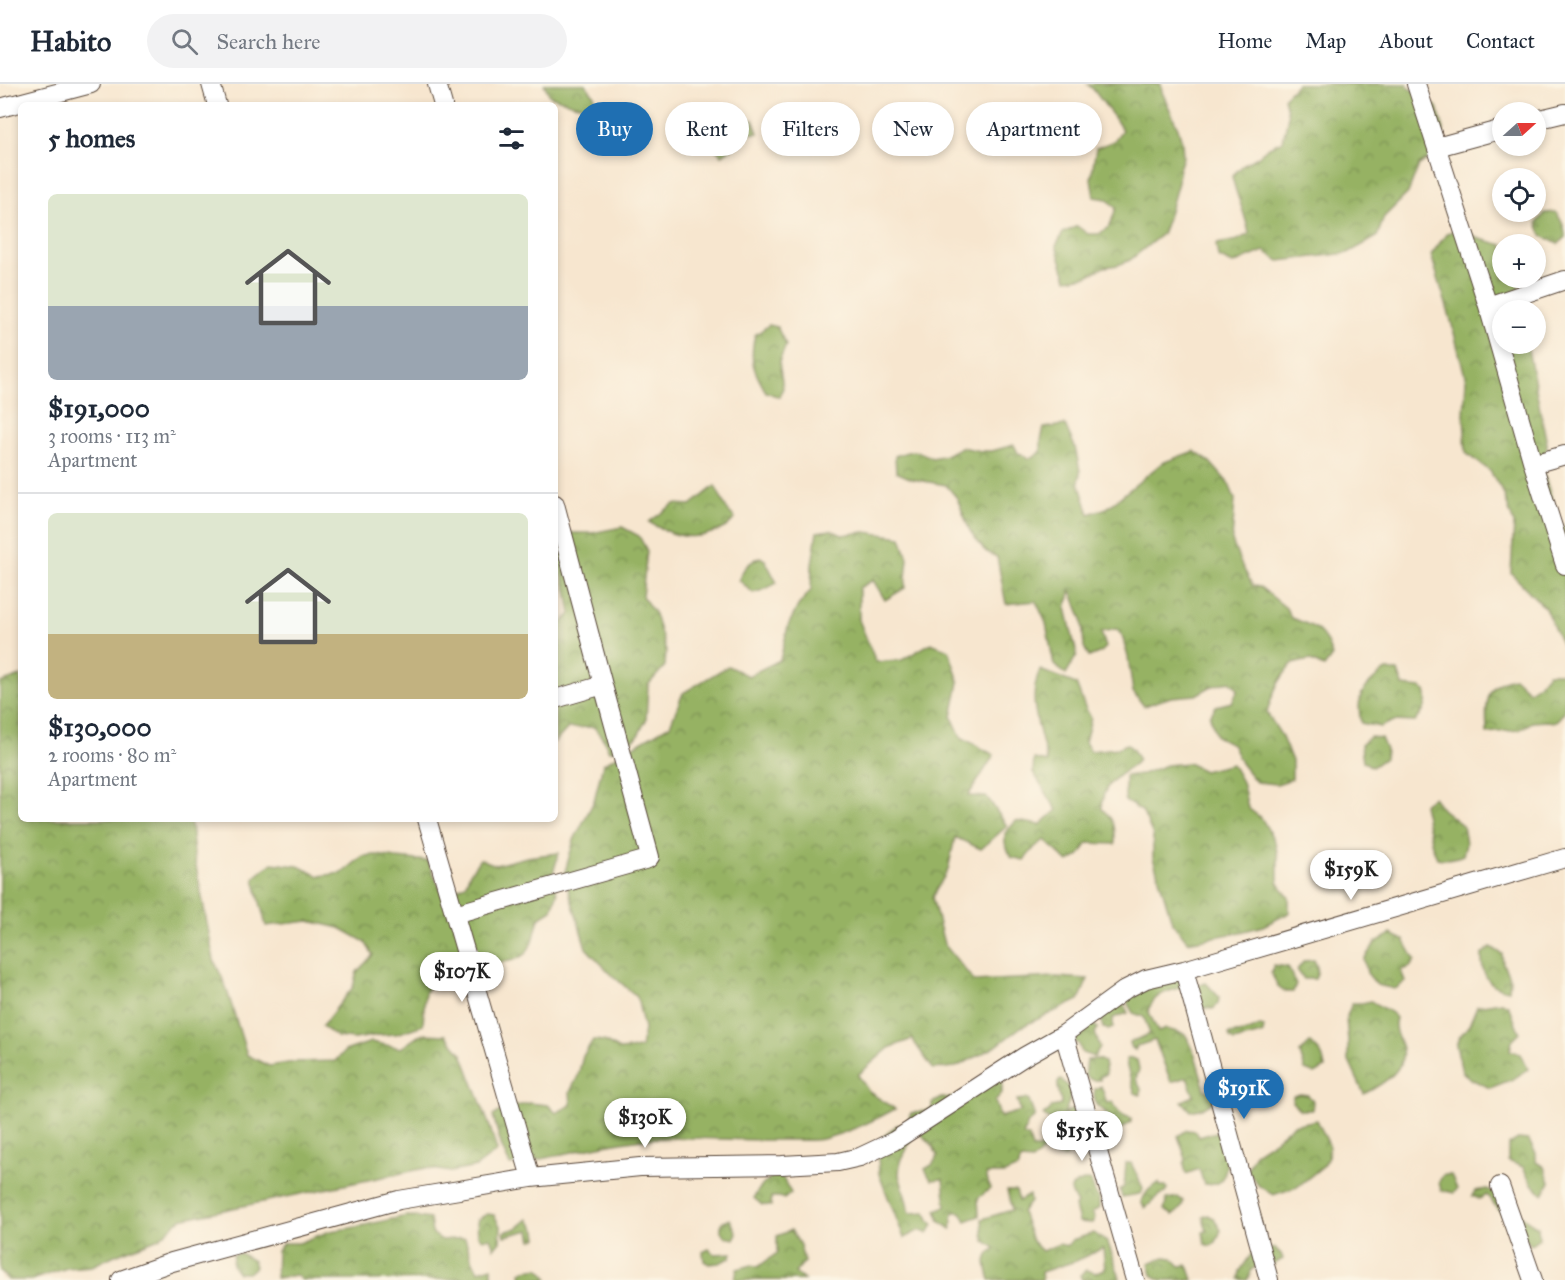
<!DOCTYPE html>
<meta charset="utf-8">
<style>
body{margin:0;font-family:"IM FELL Great Primer",serif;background:#f2f2f3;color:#1f2937;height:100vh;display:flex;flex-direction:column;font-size:22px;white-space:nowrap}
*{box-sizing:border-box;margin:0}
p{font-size:20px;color:#747a83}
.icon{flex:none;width:33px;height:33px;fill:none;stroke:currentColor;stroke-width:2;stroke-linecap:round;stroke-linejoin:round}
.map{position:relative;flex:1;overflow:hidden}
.panel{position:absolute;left:18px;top:18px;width:540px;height:720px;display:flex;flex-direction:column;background:#fff;border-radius:9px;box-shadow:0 3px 9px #0003}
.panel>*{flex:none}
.guide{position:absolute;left:576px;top:18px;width:570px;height:54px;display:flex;gap:12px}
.needle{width:39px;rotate:69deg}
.buttons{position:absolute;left:1492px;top:18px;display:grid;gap:12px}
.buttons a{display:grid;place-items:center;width:54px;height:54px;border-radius:50%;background:#fff;box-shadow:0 3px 9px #0003;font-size:30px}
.price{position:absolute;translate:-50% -51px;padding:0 14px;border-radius:21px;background:#fff;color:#222;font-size:20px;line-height:39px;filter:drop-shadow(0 2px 3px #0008)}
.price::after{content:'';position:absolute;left:50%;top:36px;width:18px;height:14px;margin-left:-9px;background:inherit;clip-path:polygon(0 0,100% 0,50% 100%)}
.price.on{background:#1f6fb2;color:#fff}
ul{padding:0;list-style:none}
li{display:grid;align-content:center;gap:12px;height:318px;padding:0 30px}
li+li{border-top:2px solid #e0e1e3}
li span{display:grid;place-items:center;height:186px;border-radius:9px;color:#555}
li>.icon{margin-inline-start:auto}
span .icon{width:108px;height:108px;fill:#fffc;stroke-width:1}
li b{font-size:26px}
h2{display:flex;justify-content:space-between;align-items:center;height:72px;padding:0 30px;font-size:26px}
.pill{padding:0 21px;border-radius:27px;background:#fff;box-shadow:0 3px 9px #0003;font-size:21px;line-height:54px}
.pill.on{background:#1f6fb2;color:#fff}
header{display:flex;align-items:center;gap:36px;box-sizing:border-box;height:84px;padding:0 30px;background:#fff;border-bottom:2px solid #e0e1e3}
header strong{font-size:28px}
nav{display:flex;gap:33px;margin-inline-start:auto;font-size:21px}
.search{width:420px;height:54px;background:#f2f2f3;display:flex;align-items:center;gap:15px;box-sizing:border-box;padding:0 21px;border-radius:33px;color:#747a83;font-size:22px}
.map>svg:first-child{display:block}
.forest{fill:url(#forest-crowns);stroke:#686e41;stroke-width:1.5}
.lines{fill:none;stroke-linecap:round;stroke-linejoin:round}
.street-casing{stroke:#574639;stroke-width:20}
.street{stroke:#fff;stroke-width:18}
</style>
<header>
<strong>Habito</strong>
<div class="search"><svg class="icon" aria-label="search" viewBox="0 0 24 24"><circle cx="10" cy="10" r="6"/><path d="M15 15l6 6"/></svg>Search here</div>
<nav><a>Home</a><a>Map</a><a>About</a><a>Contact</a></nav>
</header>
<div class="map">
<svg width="1565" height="1196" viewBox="0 0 1565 1196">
<defs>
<pattern id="forest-crowns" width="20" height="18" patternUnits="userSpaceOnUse" patternTransform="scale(1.5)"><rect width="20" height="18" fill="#96b264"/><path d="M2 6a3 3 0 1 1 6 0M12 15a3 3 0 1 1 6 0" fill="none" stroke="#7c9152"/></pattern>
</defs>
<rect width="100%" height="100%" fill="#fcf5e5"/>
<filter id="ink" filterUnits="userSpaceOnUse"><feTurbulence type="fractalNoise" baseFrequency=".0167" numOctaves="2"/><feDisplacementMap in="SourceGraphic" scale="12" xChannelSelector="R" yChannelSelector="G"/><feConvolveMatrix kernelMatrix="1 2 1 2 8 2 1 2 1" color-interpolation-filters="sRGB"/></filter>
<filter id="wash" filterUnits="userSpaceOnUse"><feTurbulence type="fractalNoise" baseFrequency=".008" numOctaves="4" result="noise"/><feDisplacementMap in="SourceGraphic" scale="24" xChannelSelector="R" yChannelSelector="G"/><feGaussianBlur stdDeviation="1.35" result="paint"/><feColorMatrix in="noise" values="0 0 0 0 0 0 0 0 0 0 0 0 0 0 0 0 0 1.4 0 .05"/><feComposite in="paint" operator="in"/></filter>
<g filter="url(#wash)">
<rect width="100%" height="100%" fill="#f7e6cf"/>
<path class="forest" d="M544 0H585L594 11V20C578 25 565 16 550 12Z
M1087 0H1161L1162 8 1178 44 1182 58 1183 73 1179 85 1178 98 1167 137 1162 150 1130 176 1118 181 1104 183 1087 192 1067 195 1056 162 1063 149 1077 142 1088 150H1099L1110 142 1116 124 1107 115 1094 113 1091 95 1096 64 1114 57 1122 46 1116 36 1093 5Z
M1297 0H1408L1407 2 1437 23 1444 45 1441 67 1419 81 1408 109 1384 133 1377 153 1348 169 1279 177 1264 167 1233 180 1218 173 1216 160 1238 156 1249 150C1246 130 1236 112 1232 92L1242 82 1259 72 1267 64 1283 57 1288 32 1284 13Z
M729 31 735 37 740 35 753 36 758 49 742 50 736 62 722 71C712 65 709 50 712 39Z
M1556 128C1561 136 1565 142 1565 153L1558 160 1542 152 1537 139 1545 129Z
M1460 144 1480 155 1503 161V194H1517L1522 226H1503V260H1527L1547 360 1544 390 1559 437 1565 444V568L1545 524 1511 489 1514 440 1503 408 1490 387 1466 369 1464 331 1466 296 1450 233 1431 171 1447 149Z
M769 241 777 243 786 261 779 278 783 304 779 313 766 308C753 286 749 276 755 251Z
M1065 341 1075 363 1080 387 1079 399 1089 430 1107 424 1162 379 1194 367 1210 378 1229 400 1235 415 1232 457 1240 478 1253 502 1260 503 1286 524 1291 534C1315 542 1325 546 1332 572L1324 583 1309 576 1292 580C1278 597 1273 607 1267 629L1281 651 1292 677V695L1277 700 1256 698 1241 679 1232 660 1216 652 1210 632 1216 622 1232 618 1238 605 1230 597 1210 603 1196 611 1171 613 1144 622 1133 608 1128 573 1122 551 1116 545 1101 548 1106 563 1101 568 1089 573 1084 563 1082 536 1071 506 1066 524 1077 571 1066 590 1054 581 1046 539 1036 517 1006 520 997 473 985 467 970 447 957 414 946 401 912 395 896 388 895 372C911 366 917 365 932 374L946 371 961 363 981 367H992L1014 361 1018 369 1029 375 1041 368V356L1044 344Z
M715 402 728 427 735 434C727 444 723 445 711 449 690 457 668 450 649 438L674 420 691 421Z
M622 443 639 452 647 467 642 512 655 530 666 567 665 582 648 601 646 636 637 653 625 662 609 667 604 656 594 643 568 644 555 658V566L559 564 558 542 571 530 567 506 557 475 562 449H592Z
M831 446 842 451 865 448 901 453 908 474 905 504 885 516 873 496 859 504V536L876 578 902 576 931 559 949 566 959 598 952 633 961 653 994 671 968 712 987 713 1007 742 981 765 955 753 948 786 932 813 944 860 974 897 1056 893 1088 895 1079 916 1021 943 995 963 956 983 933 985 912 955 889 964 858 991 869 1008 895 1025C872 1038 849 1048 823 1055 812 1057 798 1056 787 1056 744 1057 701 1053 658 1054 608 1056 560 1073 510 1081L502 1064 493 1032 502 1026 529 1019 548 1021 556 1029 571 1021 570 1008 578 992 583 972 593 956 604 957 619 966 641 964 644 945 637 913 612 891 586 864 564 791 574 756 594 717 603 680 670 641 683 609 728 582 748 592 780 576 788 542 798 522 811 506 812 481 817 448Z
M760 473 765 476 777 499 763 506 753 509 739 496C743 483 749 479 760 473Z
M1040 586 1076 600 1084 621 1091 634 1085 658 1090 667 1118 664 1127 660 1133 666 1139 676C1121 692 1101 697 1102 725 1116 738 1115 743 1115 760L1088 759 1079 772 1068 778 1045 756 1035 763 1024 776 1011 773 1005 759V749L1016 737 1040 741 1057 726 1033 688 1034 675 1047 678C1041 646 1026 618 1040 586Z
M1384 587H1398L1403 602 1421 604 1425 607C1429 620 1424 627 1415 638L1394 637 1380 643 1361 639C1355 610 1363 605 1384 587Z
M1548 589H1565V622L1564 628 1556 638 1546 637 1532 638 1519 646 1487 649C1486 623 1483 598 1515 594L1529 607 1538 601Z
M21 592V735H188L191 741 194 772 214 876 225 900 247 971 269 982 295 978 335 977 345 967 371 958 401 964 421 950 446 951 462 970 490 1043 497 1067 476 1083 451 1088 426 1084 181 1135 159 1154 115 1171 92 1182 67 1184 31 1196H8L0 1187V599Z
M1370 653 1381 654 1386 666 1385 674 1372 683 1363 677 1361 661Z
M1188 679 1204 687 1232 680 1242 698 1248 724 1262 735 1275 758 1278 774V798L1289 814V829L1263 842 1241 848 1188 858 1172 838 1153 774V751L1142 727 1125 717V692L1142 690 1167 681Z
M1433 713 1442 725 1463 742 1466 760 1463 771C1454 775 1447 776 1437 774L1432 761 1423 720Z
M559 769 553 789 557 810 552 826 539 834 534 854 526 870 514 876 489 881 472 875 431 897 425 909 423 941 396 950 380 951 354 955 337 953 322 942 353 903 357 888 373 871 365 858 340 844 309 837 266 842 254 794 272 779 298 782 319 792 342 789 363 772 377 771 396 774 428 777 440 804 453 807 465 801 470 789 480 775 496 781 527 773Z
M1391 850 1404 856 1415 876 1410 883 1401 886 1405 898 1395 905 1377 901 1367 889 1364 875 1376 858Z
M1491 863 1502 870 1503 880 1510 895 1509 906C1488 904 1481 889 1482 870Z
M1314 876C1318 883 1319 888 1315 895H1304L1297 886 1304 877Z
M1274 881 1288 883 1296 900 1293 908H1286L1278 902 1271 889Z
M1180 891 1181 903C1164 909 1156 909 1148 926L1158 948 1166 945 1185 950C1196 967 1199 987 1205 1006L1212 1008 1215 1016 1206 1023 1191 1027 1182 1017 1194 1012 1187 993 1171 998 1155 956 1137 962 1135 966 1131 963 1130 958 1150 950 1144 933 1133 929 1127 918 1131 908Z
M1206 899 1219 913 1218 920 1213 925 1203 924 1194 907 1199 901Z
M1371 917C1379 923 1391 926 1396 934 1393 944 1397 952 1401 961 1409 986 1382 1000 1364 1010L1348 975V956L1346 935 1352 919H1362Z
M1123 918 1128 929 1113 934V943L1108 945 1103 944 1100 932Z
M1501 918 1508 921 1520 949 1512 957 1510 966 1520 970 1528 985 1513 995 1490 1004 1473 996 1462 988 1456 961 1459 954 1469 941 1477 922Z
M1092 940 1098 944 1095 949 1100 963 1094 973 1082 969 1079 960 1070 954Z
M1260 942 1264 943 1263 949 1261 950 1234 957 1230 954 1229 950 1245 948Z
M1310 959C1321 968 1323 970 1325 984L1315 990 1305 986 1300 969Z
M1131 974 1137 976 1139 985 1136 995 1141 1005 1140 1011 1135 1009 1127 983 1126 975Z
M1098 975 1104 978 1106 990 1100 993V996H1092L1085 992 1087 976Z
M997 990 1002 998V1009L995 1017 1000 1033 1021 1027 1017 1016 1026 1015 1029 1017 1035 1033 1028 1039 1023 1051 1029 1053 1032 1065 1042 1063 1043 1067 1032 1077 1021 1076 1018 1084 1004 1090H986L990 1105 978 1114 979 1132 966 1137 961 1128H953L951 1145 940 1137 936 1126 946 1122 943 1095 931 1096 925 1085 932 1081 938 1072 931 1060 908 1037 911 1029 925 1027 932 1025V1019L941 1014H953Z
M1061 996C1081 1011 1064 1020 1063 1036 1054 1038 1050 1038 1043 1031L1049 1028 1052 1023 1061 1021C1061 1013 1057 1006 1058 998Z
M1101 1002 1107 1019 1113 1018C1116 1026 1122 1032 1131 1034V1038L1123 1044 1111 1046C1111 1034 1107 1027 1096 1021L1094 1012 1095 1005Z
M1300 1010 1308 1011 1313 1017 1312 1026H1300L1292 1018 1293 1012Z
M1072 1025 1075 1028 1081 1051 1077 1056 1071 1054 1065 1047 1067 1037 1065 1029Z
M1317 1036 1329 1061 1328 1073 1323 1082 1297 1103 1273 1111 1259 1102 1247 1086 1255 1069 1275 1056 1293 1041Z
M897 1041 904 1044 911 1054 906 1067 900 1077 899 1091 910 1129 926 1128 929 1136 933 1140 928 1150 920 1146 904 1154 879 1090 878 1071 881 1055Z
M1187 1046 1196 1047 1199 1053 1216 1048 1227 1060C1227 1071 1229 1097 1214 1100 1211 1101 1208 1100 1204 1100L1199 1085 1186 1090 1184 1080 1186 1075 1178 1052Z
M1054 1053H1059L1068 1066 1069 1068 1066 1073 1058 1072 1049 1066V1062L1055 1058Z
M1518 1055 1528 1056 1536 1069V1078L1544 1083 1550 1098 1543 1110 1532 1100 1523 1083 1508 1077V1061Z
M1126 1079H1131L1143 1104 1142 1108 1139 1110 1122 1113 1120 1106 1124 1103Z
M773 1091H781L791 1109 784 1115 779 1113H771V1122L762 1121 754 1114C759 1102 765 1100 773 1091Z
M1443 1091H1451L1457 1105 1454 1109 1441 1106 1439 1098Z
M1087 1096 1091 1097 1095 1110 1099 1114V1124L1092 1129 1095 1134 1092 1139 1079 1138 1075 1123 1077 1120C1066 1101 1070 1102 1087 1096Z
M1159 1099 1160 1102H1166L1167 1105 1165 1109C1157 1111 1152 1119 1145 1124L1141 1118C1146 1109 1149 1103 1159 1099Z
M1487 1105C1505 1116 1519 1133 1538 1143L1539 1155 1531 1161 1501 1129 1487 1111 1479 1115 1472 1112 1475 1107Z
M1007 1107H1016L1019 1117 1029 1111 1030 1118 1022 1128 1032 1157 1042 1167 1059 1160 1067 1162 1072 1156 1094 1149 1108 1159 1120 1194 1119 1196H1082L1080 1191 1087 1186 1095 1189 1105 1185 1103 1164 1076 1177 1041 1188 1042 1196H990C986 1181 982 1174 995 1164L985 1157 983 1150 982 1135 1012 1126Z
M1178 1113 1183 1117C1183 1124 1179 1127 1173 1131L1164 1126 1167 1115Z
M487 1130 494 1131 501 1144 500 1157 494 1164 490 1154 482 1155 478 1151 477 1136Z
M1208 1131 1214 1134 1221 1146 1216 1158 1211 1162 1205 1160 1203 1148 1207 1147 1203 1133Z
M407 1132 430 1135 432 1149 442 1156 465 1154 471 1173 478 1187 492 1183V1195L302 1196 296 1191 276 1194 277 1167 283 1159H299L330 1147 351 1144Z
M528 1135 537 1147 538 1154 532 1156 530 1146 505 1152 504 1148 517 1144Z
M730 1135 737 1149 734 1155 726 1153 721 1148V1139Z
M791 1146 800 1161 804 1178 795 1189 804 1196H736L735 1195 737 1185 752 1181 758 1183 777 1169V1152Z
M1275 1164 1281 1170 1283 1175 1274 1180 1264 1178 1252 1185 1247 1196 1239 1195 1240 1187 1252 1169Z
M709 1165 715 1170 732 1169 730 1174 719 1179 709 1180 704 1177 703 1168Z
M240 1169 253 1177 255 1183 248 1189H238L232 1181 233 1171Z
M1165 1173 1172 1174 1180 1182 1187 1181 1189 1184 1193 1196H1161L1152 1191 1149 1179Z
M539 1184 547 1192 548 1196H522L521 1188 525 1186Z"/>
</g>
<g filter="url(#ink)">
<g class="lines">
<g class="street-casing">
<path id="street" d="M211 0 217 21
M437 0 443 21
M1416 0 1488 222 1533 380 1565 481
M0 24 91 0
M1536 36 1565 29
M1437 63 1503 45
M1488 222 1565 196
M1533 380 1565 371
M555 615 603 601
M427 735 531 1094
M455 830 648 775 650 773 603 601 555 420
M1184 886 1269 1196
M1064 950 1135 1196
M1500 1102 1533 1196
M121 1196 172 1178 399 1116 531 1094 640 1083 782 1081 838 1078 860 1073 894 1057 1025 972 1064 950 1126 905 1146 895 1184 886 1565 774"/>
</g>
<use href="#street" class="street"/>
</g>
</g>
</svg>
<div class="buttons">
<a><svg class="needle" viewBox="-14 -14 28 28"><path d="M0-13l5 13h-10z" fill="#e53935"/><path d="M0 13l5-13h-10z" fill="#747a83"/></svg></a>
<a><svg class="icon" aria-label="locate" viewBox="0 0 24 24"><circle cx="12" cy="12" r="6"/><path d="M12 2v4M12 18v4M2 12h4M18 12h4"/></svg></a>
<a>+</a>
<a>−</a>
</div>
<b class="price" style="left:1351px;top:817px">$159K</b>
<b class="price" style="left:462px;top:919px">$107K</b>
<b class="price on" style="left:1244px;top:1036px">$191K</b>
<b class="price" style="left:645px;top:1065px">$130K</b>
<b class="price" style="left:1082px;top:1078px">$155K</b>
<div class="guide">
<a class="pill on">Buy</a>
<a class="pill">Rent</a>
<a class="pill">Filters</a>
<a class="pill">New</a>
<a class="pill">Apartment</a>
</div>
<section class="panel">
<h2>5 homes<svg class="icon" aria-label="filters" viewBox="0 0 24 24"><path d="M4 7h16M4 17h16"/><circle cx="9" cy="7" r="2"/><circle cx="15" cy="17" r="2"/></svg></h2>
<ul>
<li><span style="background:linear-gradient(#dfe7d0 60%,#9aa5b1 0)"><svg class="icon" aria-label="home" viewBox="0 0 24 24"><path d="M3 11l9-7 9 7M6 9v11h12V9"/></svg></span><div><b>$191,000</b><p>3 rooms · 113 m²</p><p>Apartment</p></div></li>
<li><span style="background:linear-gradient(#dfe7d0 65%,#c2b280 0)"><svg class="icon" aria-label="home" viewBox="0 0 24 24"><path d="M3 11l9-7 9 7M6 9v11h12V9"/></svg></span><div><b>$130,000</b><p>2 rooms · 80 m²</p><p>Apartment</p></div></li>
</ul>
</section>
</div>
